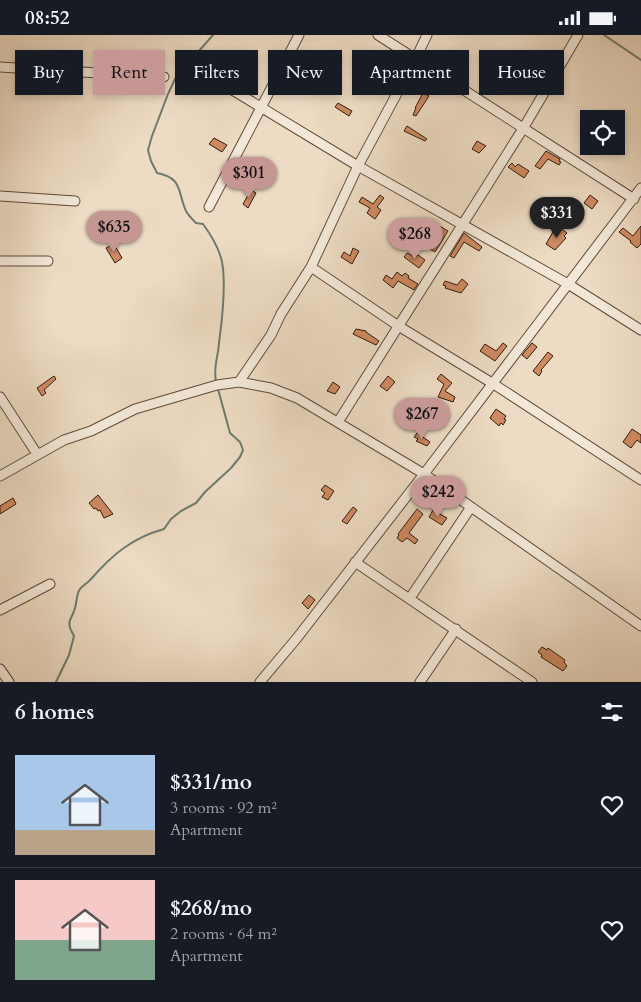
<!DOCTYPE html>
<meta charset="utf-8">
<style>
body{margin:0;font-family:Cardo,serif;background:#20242c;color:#f1f3f6;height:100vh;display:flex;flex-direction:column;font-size:19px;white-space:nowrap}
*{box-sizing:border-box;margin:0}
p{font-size:16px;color:#9ea1a6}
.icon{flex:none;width:28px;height:28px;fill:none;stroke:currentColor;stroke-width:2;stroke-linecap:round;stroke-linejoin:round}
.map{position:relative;height:647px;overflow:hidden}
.sheet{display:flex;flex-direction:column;background:#171b24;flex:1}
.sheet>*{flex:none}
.banner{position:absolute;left:15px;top:15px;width:611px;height:45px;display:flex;gap:10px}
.controls{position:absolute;left:580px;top:75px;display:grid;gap:10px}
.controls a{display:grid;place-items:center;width:45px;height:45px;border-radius:0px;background:#171b24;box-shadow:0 2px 8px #0003;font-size:25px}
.price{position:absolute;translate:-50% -42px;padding:0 11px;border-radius:18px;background:#c59692;color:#111;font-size:16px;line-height:32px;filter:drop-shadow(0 1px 2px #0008)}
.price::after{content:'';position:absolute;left:50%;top:30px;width:15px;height:11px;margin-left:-8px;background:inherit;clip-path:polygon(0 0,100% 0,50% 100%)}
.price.selected{background:#222;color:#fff}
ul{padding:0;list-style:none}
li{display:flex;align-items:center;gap:15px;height:125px;padding:0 15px}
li+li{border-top:1px solid #363941}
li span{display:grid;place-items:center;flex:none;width:140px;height:100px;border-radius:0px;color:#555}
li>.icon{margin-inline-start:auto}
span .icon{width:60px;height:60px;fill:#fffc;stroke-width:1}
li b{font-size:21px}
h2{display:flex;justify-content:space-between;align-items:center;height:60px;padding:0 15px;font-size:21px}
.tag{padding:0 18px;border-radius:0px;background:#171b24;box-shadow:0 2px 8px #0003;font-size:18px;line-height:45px}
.tag.selected{background:#c59692;color:#111}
.status{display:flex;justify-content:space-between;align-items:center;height:35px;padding:0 25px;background:#171b24;direction:ltr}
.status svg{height:14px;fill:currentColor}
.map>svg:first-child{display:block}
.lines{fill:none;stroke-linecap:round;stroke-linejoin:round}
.stream{stroke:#6e7b6e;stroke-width:2}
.building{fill:#cf8a63;stroke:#2e1b09}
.minor-casing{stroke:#5e4b38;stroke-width:11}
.minor{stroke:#f3e8d8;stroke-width:9}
</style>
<div class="status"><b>08:52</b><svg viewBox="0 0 49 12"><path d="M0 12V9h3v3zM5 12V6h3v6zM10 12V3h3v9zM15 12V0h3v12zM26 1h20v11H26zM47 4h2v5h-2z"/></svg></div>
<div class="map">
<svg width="641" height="647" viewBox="0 0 641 647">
<rect width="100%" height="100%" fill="#eddbc3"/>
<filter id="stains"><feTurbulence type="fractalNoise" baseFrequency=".004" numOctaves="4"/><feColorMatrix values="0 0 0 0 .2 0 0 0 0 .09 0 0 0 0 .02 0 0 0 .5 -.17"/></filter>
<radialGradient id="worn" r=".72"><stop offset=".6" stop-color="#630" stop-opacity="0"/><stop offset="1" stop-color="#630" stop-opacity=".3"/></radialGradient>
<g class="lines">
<path class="stream" d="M213 0 176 42 168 59 152 101 148 115 151 126 157 138C183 143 177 156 186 176 188 180 192 184 196 188L203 189C211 200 219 212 222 227 226 248 222 286 219 308 218 324 213 330 216 347
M604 0 641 25
M56 647 69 620 74 601C65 585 71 587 75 573 77 567 76 560 80 554 83 550 88 548 91 544 113 519 132 503 164 494L171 484 181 476 196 468 205 457 231 433 240 422 243 415 240 407 230 398 218 354"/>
</g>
<path class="building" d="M444 16 458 21 454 28 442 23Z
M377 34 393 44 380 52 377 46 371 57 359 49 368 36 373 40Z
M512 36 517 38 515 41 517 42 508 55 500 50 504 44 506 46Z
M423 58 429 61 416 81 413 80 416 73H415Z
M338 68 352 76 349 81 335 72Z
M407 91 427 104 425 106 404 96Z
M214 103 227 110 222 117 209 109Z
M477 106 486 111 479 118 472 114Z
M546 116 560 124 559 126 561 127 559 130 548 124 540 134 535 131Z
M512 128 515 132 518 129 529 136 524 143 508 132Z
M251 155 256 158 248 173 243 169Z
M380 160 384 163 377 172 381 175 375 184 367 178 370 173 359 167 362 162 373 169Z
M590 160 598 166 592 174 584 168Z
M412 184 416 187 414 191 416 192 414 197 411 195 409 199 404 196Z
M438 190 448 196 435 217 430 214 435 206 430 203Z
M641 191V209L637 213 630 207 631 206 619 197 623 193 633 201Z
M559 192 567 198 564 201 566 203 555 215 546 209 553 197 555 198Z
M464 198 482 212 479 216 464 207 454 223 450 221Z
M114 209 122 223 115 228 106 213Z
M353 213 359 216 352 229 341 222 344 217 350 221Z
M407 218 415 222 418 220 425 225 419 233 404 222Z
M397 237 402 241 405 238 409 241 408 243 418 249 414 255 398 246 393 253 383 245 386 240 392 244Z
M462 244 468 249 461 258 445 253 446 251 443 250 445 246 457 250Z
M356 294 366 296V297L379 306 376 310 353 299Z
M503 308 507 311 495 326 480 316 485 309 496 316Z
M532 308 537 312 527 324 522 320Z
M548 317 553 321 541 335 542 336 539 341 533 336Z
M441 339 452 348 445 356 455 362 453 367 438 362 444 349 437 344Z
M54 341 56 344 44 355 46 358 42 361 37 353Z
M388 341 395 347 387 356 380 351Z
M333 347 340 352 335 359 327 356Z
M496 374 506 381 504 384 506 385 503 390 501 388 499 391 490 383Z
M632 394 641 400V408L637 405 631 413 623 407Z
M417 398 430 407 427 411 416 406 418 404 414 402Z
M325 450 334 456 328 465 322 462 325 458 321 455Z
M98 460 113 479 104 483 100 475 98 476 96 473 94 474 89 468Z
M13 463 16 469 0 479V471Z
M353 472 357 475 347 489 342 486Z
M417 474 423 479 409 498 418 505 415 509 407 503 402 507 397 503 399 500 398 499Z
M433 475 447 483 442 490 429 482Z
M309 560 315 565 308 574 302 568Z
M542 612 547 615 548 613 565 625 564 627 567 631 563 636 541 622 542 620 538 617Z"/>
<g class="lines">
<g class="minor-casing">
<path id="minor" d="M378 0 634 164
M0 32 164 42
M201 36 358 131 568 249 641 295
M0 161 75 166
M209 172 299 0
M0 226H48
M311 232 400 292 492 348 641 445
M239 347 271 300 281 279 311 232 358 131 416 23 427 0
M0 362 37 419
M338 387 524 92 578 0
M0 441 64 405 91 396 135 374 217 350 239 347 271 353 297 363 424 439 641 591
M355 527 532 647
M410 563 471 472
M0 575 50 549
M0 634 9 647
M260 647 297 603 424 439 641 153
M420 647 456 594"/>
</g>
<use href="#minor" class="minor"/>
</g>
<rect width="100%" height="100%" filter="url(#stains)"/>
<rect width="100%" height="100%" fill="url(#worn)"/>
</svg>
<div class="controls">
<a><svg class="icon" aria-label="locate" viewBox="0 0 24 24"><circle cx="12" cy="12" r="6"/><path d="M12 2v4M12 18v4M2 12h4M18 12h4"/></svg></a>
</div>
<b class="price" style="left:249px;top:164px">$301</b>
<b class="price selected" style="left:557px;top:204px">$331</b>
<b class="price" style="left:114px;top:218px">$635</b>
<b class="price" style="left:415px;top:225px">$268</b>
<b class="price" style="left:422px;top:405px">$267</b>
<b class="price" style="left:438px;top:483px">$242</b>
<div class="banner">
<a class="tag">Buy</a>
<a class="tag selected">Rent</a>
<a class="tag">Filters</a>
<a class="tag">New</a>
<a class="tag">Apartment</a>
<a class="tag">House</a>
</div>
</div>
<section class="sheet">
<h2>6 homes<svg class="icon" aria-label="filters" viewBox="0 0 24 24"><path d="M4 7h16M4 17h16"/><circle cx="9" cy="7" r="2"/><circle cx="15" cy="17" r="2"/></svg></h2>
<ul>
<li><span style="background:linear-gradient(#a9c7e8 75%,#b9a48a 0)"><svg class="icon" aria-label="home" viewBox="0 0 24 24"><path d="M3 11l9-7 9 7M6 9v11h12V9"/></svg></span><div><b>$331/mo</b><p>3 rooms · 92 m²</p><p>Apartment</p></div><svg class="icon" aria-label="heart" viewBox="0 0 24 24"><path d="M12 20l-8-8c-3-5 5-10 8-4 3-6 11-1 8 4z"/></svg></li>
<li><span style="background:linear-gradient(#f6c9c9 60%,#7fa58c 0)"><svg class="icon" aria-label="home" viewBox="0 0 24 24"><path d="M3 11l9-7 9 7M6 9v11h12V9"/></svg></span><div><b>$268/mo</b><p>2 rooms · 64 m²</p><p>Apartment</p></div><svg class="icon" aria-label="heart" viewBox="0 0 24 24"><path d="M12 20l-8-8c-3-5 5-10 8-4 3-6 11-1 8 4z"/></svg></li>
</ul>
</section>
